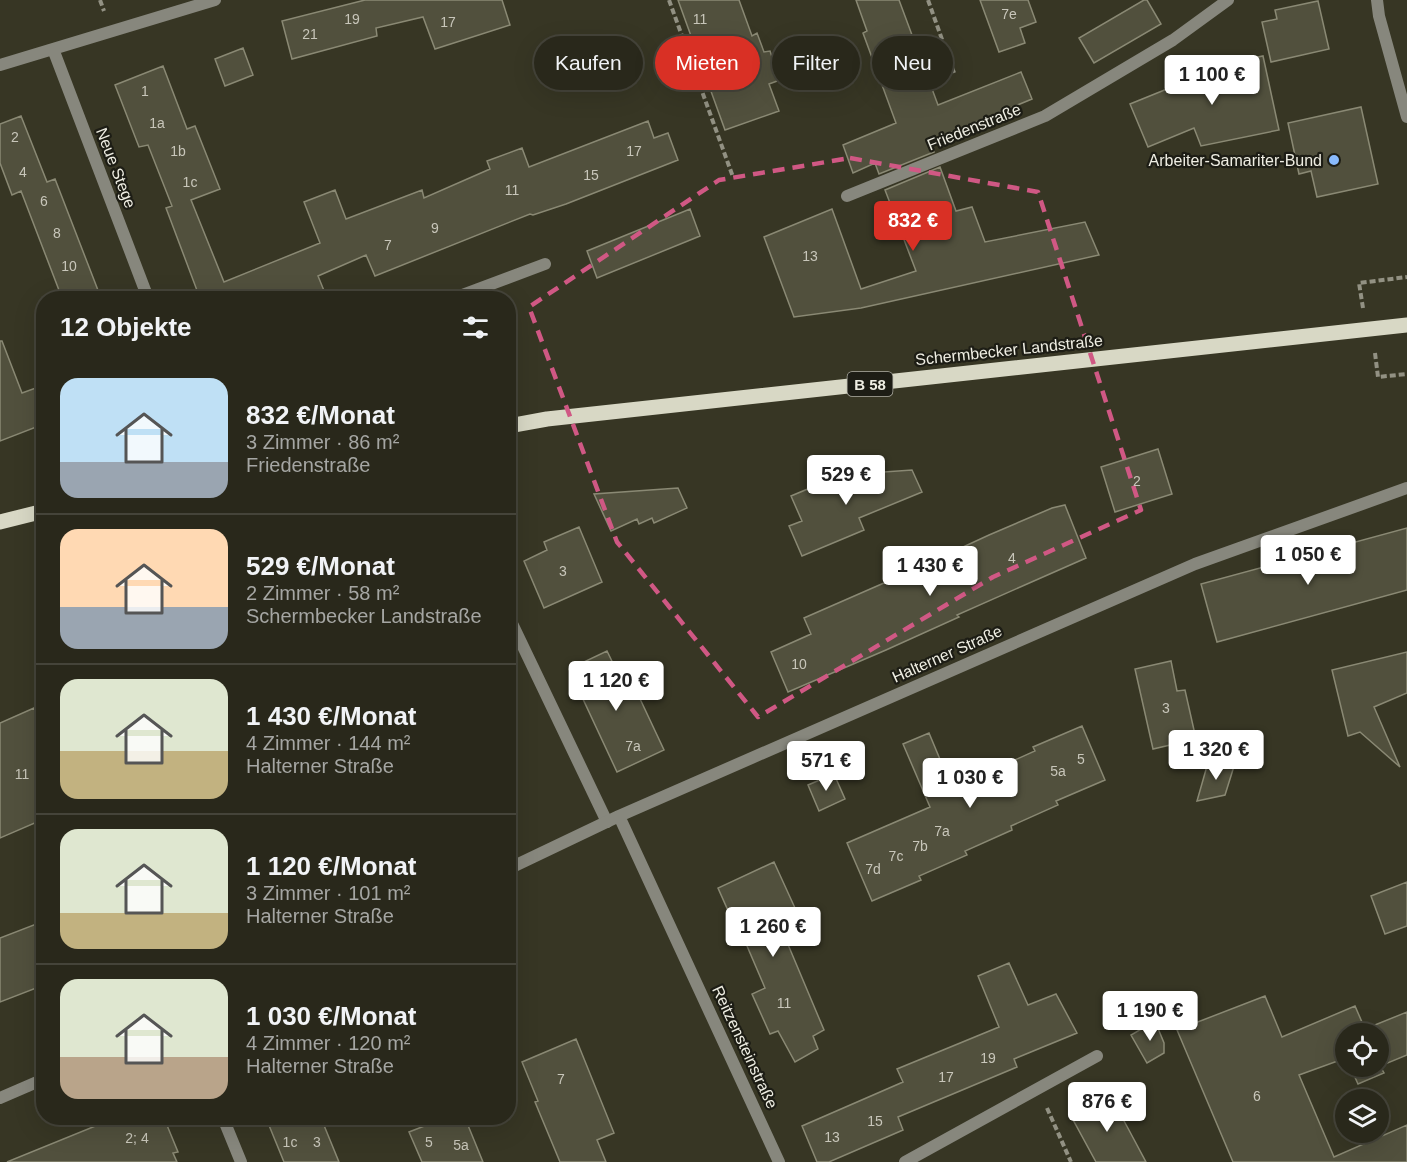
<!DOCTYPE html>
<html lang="de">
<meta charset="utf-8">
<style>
body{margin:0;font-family:Helvetica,sans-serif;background:#313024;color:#f1f3f6;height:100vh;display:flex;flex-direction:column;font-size:22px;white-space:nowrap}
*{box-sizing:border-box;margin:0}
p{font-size:20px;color:#a5a6a3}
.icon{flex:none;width:33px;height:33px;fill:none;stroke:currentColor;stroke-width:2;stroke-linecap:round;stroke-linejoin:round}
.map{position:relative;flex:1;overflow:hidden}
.drawer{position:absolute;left:36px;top:291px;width:480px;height:834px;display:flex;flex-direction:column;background:#29281b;border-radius:24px;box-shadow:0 6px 24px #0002,0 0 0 2px #45443a}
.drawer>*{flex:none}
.guide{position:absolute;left:534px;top:36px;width:570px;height:54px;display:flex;gap:12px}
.buttons{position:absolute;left:1335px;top:1023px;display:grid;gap:12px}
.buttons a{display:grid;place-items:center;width:54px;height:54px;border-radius:50%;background:#29281b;box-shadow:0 6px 24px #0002,0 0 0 2px #45443a;font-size:30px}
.price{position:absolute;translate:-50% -51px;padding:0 14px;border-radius:6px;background:#fff;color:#222;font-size:20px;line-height:39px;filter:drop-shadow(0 2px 3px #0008)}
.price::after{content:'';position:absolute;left:50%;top:36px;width:18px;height:14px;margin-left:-9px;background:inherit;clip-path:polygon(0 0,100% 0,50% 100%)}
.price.on{background:#d93025;color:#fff}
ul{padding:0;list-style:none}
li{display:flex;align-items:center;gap:18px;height:150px;padding:0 24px}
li+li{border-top:2px solid #45443a}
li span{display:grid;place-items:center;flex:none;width:168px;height:120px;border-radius:18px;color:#555}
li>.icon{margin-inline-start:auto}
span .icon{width:72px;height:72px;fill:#fffc;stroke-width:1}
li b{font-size:26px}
h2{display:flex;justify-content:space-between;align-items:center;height:72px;padding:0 24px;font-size:26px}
.chip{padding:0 21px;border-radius:27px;background:#29281b;box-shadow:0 6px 24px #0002,0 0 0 2px #45443a;font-size:21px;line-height:54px}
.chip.on{background:#d93025;color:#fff}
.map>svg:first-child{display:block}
.building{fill:#51503d;stroke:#8a8974;stroke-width:1.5}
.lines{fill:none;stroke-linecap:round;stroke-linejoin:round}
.path{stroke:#929183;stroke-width:4;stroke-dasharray:6 3;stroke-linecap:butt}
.lane{stroke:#87877d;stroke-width:12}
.street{stroke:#87877d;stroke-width:12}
.primary{stroke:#d8d8c5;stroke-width:15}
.marked{fill:none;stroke:#d05884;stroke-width:4.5;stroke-dasharray:12 8;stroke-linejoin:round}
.poi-dot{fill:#89bafc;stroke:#1d1d15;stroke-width:2}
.labels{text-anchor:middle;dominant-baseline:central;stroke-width:4.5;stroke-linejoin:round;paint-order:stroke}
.number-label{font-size:14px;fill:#c8c6ba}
.shield{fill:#1d1d15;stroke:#b0afa5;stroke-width:1.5}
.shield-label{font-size:15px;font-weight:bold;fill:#efeee3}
.street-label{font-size:16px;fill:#efeee3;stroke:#1d1d15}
.poi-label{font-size:16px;fill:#efeee3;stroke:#1d1d15;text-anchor:end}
</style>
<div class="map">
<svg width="1407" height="1162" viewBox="0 0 1407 1162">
<rect width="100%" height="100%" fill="#373624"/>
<path class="building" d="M365 0H502L510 25 435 49 423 17 376 28 377 36 292 59 282 21Z
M678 0H739L752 36 757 33 764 52 770 51 780 80 769 84 779 111 725 130Z
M856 0H899L938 105 1021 72 1032 99 930 141 934 152 879 174 875 163 853 173 843 145 896 123 863 33 867 31Z
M980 0H1028L1036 22 1020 28 1025 43 999 52Z
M1144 0H1147L1161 24 1094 63 1079 38Z
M1318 1 1329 49 1271 62 1262 22 1277 19 1275 10Z
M243 48 253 75 225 86 215 59Z
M1263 56 1279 130 1201 146 1194 128 1148 147 1130 104 1219 68V65Z
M163 66 187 129 195 126 220 189 191 200 224 282 320 243 304 202 335 190 346 219 422 190 424 198 490 169 487 161 522 148 529 167 648 121 654 138 668 133 678 160 566 204 533 215 530 214 375 276 366 255 318 276 327 298H186L198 293 166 208 172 206 148 145 139 147 115 85Z
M1361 107 1378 184 1317 197 1311 171 1299 174 1288 123Z
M21 116 47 182 55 179 101 298H62L21 191 12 195 0 163V124Z
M940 167 956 211 972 207 985 242 1085 222 1099 255 861 308 794 317 764 237 832 209 861 289 916 271 885 190Z
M690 209 700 236 597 278 587 251Z
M0 341H2L22 393 44 385V424L0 441Z
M1158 449 1172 494 1115 512 1101 467Z
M912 470 922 492 859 518 864 530 802 556 789 526 802 521 791 496 841 475Z
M678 488 687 508 654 523 652 518 639 524 637 519 611 531 594 494Z
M1065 505 1086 558 957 615 959 617 886 650 788 692 771 652 811 634 804 618 964 548 963 547 989 535 1052 508Z
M579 527 602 582 544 608 524 561 547 550 544 542Z
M1407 528V590L1217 642 1201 584Z
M607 651 625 688 634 686 664 750 617 772 569 669Z
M1407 652V693L1374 707 1400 767 1360 732 1348 736 1332 670Z
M1171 661 1177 691 1185 690 1196 739 1153 749 1135 669Z
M44 707V819L0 838V723L34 708 36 711Z
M1082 726 1105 780 1056 801 1058 805 1011 826 1012 830 965 851 967 855 919 876 921 880 872 901 847 843 930 807 903 744 929 733 952 788 1035 751 1033 747Z
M1235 763 1225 795 1197 801 1207 766Z
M834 774 845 799 819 811 808 785Z
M774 862 795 908 776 916 824 1030 813 1036 818 1049 795 1062 778 1031 770 1034 752 994 765 988 741 932 738 933 718 888Z
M1407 882V926L1385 934 1371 896Z
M44 921V985L0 1002V938Z
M1009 963 1028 1005 1056 994 1077 1033 1014 1059 1017 1067 898 1117 903 1130 829 1162H817L802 1126 903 1082 897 1069 999 1027 978 976Z
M1265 996 1282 1037 1355 1006 1365 1029 1407 1012V1055L1380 1066 1384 1073 1358 1084 1350 1066H1378V1034H1346V1058L1299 1075 1334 1157 1407 1125V1162H1233L1177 1030Z
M1155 1021 1164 1043V1053L1147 1063 1131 1035Z
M576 1039 614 1133 597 1140 606 1162H560L535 1102 538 1101 522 1062Z
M1110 1095 1130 1132 1146 1162H1096L1071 1116Z
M115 1118H164L178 1152 173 1153 177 1162H7Z
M266 1118H321L339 1162H284Z
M445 1118H465L483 1162H422L409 1132Z"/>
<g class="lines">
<path class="path" d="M100 0 104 11
M669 0 733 177
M928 0 954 73
M1363 308 1359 283 1407 277
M1375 353 1378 377 1407 374
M1047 1108 1071 1162"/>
<path class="lane" d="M508 615 607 822"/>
<path class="street" d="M1377 0 1379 16 1407 117
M53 49 148 298
M0 65 215 0
M847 196 1045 116 1173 40 1228 0
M454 298 545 264
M619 816 779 1162
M508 869 619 816 1195 564 1407 488
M0 1098 44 1079
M223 1118 241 1162
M905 1162 1097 1056"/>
<path class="primary" d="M508 426 547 419 1407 325
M0 522 44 511"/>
</g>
<path class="marked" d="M850 158 1038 192 1141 510 993 577 758 717 617 542 529 307 719 180Z"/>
<circle class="poi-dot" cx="1334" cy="160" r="6"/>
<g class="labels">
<g class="number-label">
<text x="1009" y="14">7e</text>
<text x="352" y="19">19</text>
<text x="700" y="19">11</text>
<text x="448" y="22">17</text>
<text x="310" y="34">21</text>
<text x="145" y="91">1</text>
<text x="157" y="123">1a</text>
<text x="15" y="137">2</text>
<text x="178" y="151">1b</text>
<text x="634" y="151">17</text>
<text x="23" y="172">4</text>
<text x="591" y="175">15</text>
<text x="190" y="182">1c</text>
<text x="512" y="190">11</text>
<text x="44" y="201">6</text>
<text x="435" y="228">9</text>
<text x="57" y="233">8</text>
<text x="388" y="245">7</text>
<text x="810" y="256">13</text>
<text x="69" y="266">10</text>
<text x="1137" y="481">2</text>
<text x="1012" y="558">4</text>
<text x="563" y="571">3</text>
<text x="799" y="664">10</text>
<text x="1166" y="708">3</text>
<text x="633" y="746">7a</text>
<text x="1081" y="759">5</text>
<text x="1058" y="771">5a</text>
<text x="22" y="774">11</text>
<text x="942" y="831">7a</text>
<text x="920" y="846">7b</text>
<text x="896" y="856">7c</text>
<text x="873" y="869">7d</text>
<text x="784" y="1003">11</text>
<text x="988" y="1058">19</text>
<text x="946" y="1077">17</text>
<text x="561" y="1079">7</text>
<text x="1257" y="1096">6</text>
<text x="875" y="1121">15</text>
<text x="832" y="1137">13</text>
<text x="137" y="1138">2; 4</text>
<text x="290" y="1142">1c</text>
<text x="317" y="1142">3</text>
<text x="429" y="1142">5</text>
<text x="461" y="1145">5a</text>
</g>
<rect class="shield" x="847.5" y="372" width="45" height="24" rx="4.5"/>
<g class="shield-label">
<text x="870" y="384">B 58</text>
</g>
<g class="street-label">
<text transform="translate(974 127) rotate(-22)">Friedenstraße</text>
<text transform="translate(116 168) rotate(69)">Neue Stege</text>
<text transform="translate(1009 350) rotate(-6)">Schermbecker Landstraße</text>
<text transform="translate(947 654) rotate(-24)">Halterner Straße</text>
<text transform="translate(745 1047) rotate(65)">Reitzensteinstraße</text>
</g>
<g class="poi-label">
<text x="1322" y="160">Arbeiter-Samariter-Bund</text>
</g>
</g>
</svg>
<div class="buttons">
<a><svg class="icon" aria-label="locate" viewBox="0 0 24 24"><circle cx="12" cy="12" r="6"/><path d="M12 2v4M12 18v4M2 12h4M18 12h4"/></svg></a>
<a><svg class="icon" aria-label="layers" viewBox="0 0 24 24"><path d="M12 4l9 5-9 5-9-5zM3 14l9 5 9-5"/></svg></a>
</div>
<b class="price" style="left:1212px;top:106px">1 100 €</b>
<b class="price on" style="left:913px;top:252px">832 €</b>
<b class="price" style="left:846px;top:506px">529 €</b>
<b class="price" style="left:1308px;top:586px">1 050 €</b>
<b class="price" style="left:930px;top:597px">1 430 €</b>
<b class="price" style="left:616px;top:712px">1 120 €</b>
<b class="price" style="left:1216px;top:781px">1 320 €</b>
<b class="price" style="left:826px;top:792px">571 €</b>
<b class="price" style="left:970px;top:809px">1 030 €</b>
<b class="price" style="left:773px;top:958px">1 260 €</b>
<b class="price" style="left:1150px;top:1042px">1 190 €</b>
<b class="price" style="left:1107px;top:1133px">876 €</b>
<div class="guide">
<a class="chip">Kaufen</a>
<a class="chip on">Mieten</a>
<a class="chip">Filter</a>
<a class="chip">Neu</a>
</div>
<section class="drawer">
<h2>12 Objekte<svg class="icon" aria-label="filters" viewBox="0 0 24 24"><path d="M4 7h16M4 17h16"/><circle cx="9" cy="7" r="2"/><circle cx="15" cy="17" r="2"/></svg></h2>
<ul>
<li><span style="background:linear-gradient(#bfe0f5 70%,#9aa5b1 0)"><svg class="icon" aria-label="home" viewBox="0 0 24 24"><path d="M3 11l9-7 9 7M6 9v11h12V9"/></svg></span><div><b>832 €/Monat</b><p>3 Zimmer · 86 m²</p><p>Friedenstraße</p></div></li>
<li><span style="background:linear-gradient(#ffd9b3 65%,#9aa5b1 0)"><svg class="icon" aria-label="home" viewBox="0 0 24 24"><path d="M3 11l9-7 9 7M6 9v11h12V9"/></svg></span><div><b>529 €/Monat</b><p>2 Zimmer · 58 m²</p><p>Schermbecker Landstraße</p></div></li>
<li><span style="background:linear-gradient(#dfe7d0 60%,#c2b280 0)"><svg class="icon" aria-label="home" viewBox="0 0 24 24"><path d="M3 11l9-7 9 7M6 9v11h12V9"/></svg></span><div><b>1 430 €/Monat</b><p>4 Zimmer · 144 m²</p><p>Halterner Straße</p></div></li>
<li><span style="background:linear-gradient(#dfe7d0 70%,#c2b280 0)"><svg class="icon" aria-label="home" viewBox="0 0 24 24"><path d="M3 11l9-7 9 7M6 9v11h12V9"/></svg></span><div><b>1 120 €/Monat</b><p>3 Zimmer · 101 m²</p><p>Halterner Straße</p></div></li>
<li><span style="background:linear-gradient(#dfe7d0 65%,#b9a48a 0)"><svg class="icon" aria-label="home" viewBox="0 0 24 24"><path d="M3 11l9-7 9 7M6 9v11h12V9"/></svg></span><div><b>1 030 €/Monat</b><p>4 Zimmer · 120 m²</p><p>Halterner Straße</p></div></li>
</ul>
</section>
</div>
